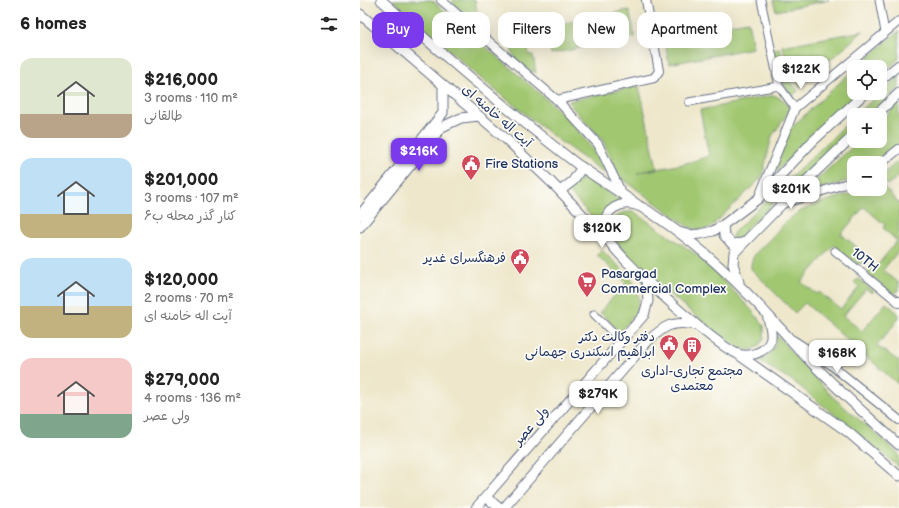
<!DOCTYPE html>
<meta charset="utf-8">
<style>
body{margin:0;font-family:"Balsamiq Sans","Playpen Sans Arabic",sans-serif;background:#f2f2f2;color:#222;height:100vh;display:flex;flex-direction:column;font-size:15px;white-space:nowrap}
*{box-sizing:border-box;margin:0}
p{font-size:13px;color:#767676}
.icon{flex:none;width:22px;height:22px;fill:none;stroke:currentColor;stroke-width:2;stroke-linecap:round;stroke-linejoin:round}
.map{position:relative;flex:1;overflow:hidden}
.sheet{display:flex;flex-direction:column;background:#fff;width:360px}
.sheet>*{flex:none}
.guide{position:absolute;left:12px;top:12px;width:380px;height:36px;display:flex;gap:8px}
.controls{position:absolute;left:487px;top:60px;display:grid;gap:8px}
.controls a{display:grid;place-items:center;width:40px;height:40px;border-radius:8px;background:#fff;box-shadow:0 4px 16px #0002;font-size:20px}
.price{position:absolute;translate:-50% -34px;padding:0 9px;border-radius:8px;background:#fff;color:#222;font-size:13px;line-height:26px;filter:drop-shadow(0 1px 2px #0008)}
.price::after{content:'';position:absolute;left:50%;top:24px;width:12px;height:9px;margin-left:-6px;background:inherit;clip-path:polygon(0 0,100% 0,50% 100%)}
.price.active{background:#7c3aed;color:#fff}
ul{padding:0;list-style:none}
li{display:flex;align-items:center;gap:12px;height:100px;padding:0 20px}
li span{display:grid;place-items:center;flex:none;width:112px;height:80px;border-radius:12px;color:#555}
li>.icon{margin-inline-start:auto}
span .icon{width:48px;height:48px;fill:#fffc;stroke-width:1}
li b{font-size:17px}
h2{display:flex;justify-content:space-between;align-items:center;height:48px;padding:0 20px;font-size:17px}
.tag{padding:0 14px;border-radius:12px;background:#fff;box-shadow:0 4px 16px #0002;font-size:14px;line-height:36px}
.tag.active{background:#7c3aed;color:#fff}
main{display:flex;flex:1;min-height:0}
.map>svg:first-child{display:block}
.green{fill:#a1c771;stroke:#5e7b68}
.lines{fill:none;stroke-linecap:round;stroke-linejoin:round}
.minor-casing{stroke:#656f84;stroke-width:9}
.tertiary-casing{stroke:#656f84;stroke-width:10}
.secondary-casing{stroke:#656f84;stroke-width:11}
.minor{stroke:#fff;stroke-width:7}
.tertiary{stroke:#fff;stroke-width:8}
.secondary{stroke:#fff;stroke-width:9}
.labels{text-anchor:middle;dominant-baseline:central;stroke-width:3.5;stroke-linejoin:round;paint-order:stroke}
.street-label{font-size:13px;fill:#1b2f5e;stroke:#fdfcf7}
.poi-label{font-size:13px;fill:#1b2f5e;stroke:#fdfcf7;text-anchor:start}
</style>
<main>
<section class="sheet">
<h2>6 homes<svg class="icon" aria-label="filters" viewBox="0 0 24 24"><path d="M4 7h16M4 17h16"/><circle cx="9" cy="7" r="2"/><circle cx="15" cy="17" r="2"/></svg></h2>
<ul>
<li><span style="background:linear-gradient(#dfe7d0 70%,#b9a48a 0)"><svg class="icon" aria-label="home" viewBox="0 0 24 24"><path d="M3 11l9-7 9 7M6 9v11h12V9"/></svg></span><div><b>$216,000</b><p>3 rooms · 110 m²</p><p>طالقانی</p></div></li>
<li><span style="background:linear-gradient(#bfe0f5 70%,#c2b280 0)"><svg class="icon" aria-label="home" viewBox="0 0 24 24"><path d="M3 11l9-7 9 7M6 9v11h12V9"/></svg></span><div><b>$201,000</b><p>3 rooms · 107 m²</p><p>کنار گذر محله ب۶</p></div></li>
<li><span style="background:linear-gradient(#bfe0f5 60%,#c2b280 0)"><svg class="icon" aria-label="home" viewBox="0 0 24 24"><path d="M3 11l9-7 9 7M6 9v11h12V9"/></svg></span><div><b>$120,000</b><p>2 rooms · 70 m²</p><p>آیت اله خامنه ای</p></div></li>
<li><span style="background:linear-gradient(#f6c9c9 70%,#7fa58c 0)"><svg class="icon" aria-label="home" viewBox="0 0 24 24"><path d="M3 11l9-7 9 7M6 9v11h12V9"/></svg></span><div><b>$279,000</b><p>4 rooms · 136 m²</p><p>ولی عصر</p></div></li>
</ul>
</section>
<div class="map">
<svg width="539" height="508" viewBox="0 0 539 508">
<rect width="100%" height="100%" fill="#fdfcf7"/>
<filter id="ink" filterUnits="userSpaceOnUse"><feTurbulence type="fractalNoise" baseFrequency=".025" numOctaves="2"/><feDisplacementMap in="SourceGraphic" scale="8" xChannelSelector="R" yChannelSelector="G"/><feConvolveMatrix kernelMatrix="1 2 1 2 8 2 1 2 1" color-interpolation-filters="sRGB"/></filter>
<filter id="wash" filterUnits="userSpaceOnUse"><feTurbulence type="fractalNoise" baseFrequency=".012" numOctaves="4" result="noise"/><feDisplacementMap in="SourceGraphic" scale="16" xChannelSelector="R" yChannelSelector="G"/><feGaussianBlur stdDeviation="0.9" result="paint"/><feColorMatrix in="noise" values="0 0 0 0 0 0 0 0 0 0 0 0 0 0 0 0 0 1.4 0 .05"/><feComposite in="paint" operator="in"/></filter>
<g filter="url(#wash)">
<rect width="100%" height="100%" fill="#eee7cb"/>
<path class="green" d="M33 0H72L193 105 214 126 233 150 246 174 198 140 125 82Z
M93 0H115L119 25 93 4Z
M413 0H469L416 11Z
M269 10 275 37 191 54 186 27Z
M388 21 393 48 309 64 304 36Z
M165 30 169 55H173L176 73C154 62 152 57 148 33Z
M503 31 440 87 431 74 422 46Z
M539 31V59L520 75V67H497Z
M420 48 426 75 438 91 432 96 421 79 412 49Z
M494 69V93H501L416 171 418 159 431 128Z
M539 76V88L509 115H496Z
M279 86 297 168 277 173 323 164 349 156 340 110 414 95 425 101 430 110 412 136 402 177 350 228 340 230 330 228 260 177 242 139 211 106 209 101Z
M539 103V144L517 163H494V179L446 193H442L499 141H520V121Z
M494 117V129L389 226 378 240 373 239 372 235 377 229Z
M539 160V176L527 185 520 177Z
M222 175 261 201 245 210 239 225 208 191 215 187Z
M520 182 539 204V250L523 270 539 283V290L533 294 508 274V270L512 264 516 267 537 241 523 228 525 225 504 207 481 234 503 252 499 257 503 261 501 264 495 263 474 245 441 282 457 294 459 292 481 309 499 287 494 282 498 279 514 291 512 293 506 289 483 316 502 331 526 303 539 314V318L517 346 539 361V385L445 303 435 313 391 269C390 256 399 250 407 242 416 233 425 221 436 214 450 204 503 189 520 189Z
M263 212H274L337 255 370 287 394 313 404 326V338L398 347 390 350 380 349C357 333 253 254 251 229 251 221 257 216 263 212Z
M242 250C256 265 287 286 277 309 273 318 266 325 260 332L240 312 266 283 237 255Z
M416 335 474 398 539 454V467L433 381 395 359H404C413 350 416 348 416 335Z"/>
</g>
<g filter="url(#ink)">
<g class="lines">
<g class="minor-casing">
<path id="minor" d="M401 0 419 86 435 108
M519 0 525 32
M329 102 419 86
M475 251 538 302
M234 314 262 342"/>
</g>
<g class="tertiary-casing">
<path id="tertiary" d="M81 0 197 100 238 144 262 194
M197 100 294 78 299 71 286 0
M520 164 539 149
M399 197 435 108 539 21
M422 204 494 181
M539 301V303
M433 340 470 364 539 420"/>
</g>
<g class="secondary-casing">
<path id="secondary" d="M21 0C85 56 149 112 217 164 237 178 258 191 278 205
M0 14 146 139 192 183 247 240
M520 80 539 65
M516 115 539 93
M200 191 213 181 222 167
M0 215 83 113V86
M363 225 364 235 372 244 382 243
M0 227 82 127 101 118 119 116
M319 232 330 235 340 234 353 231 363 225 399 198 453 141 505 93
M379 282 373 264 374 253 421 205 494 135
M407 314C408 320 411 327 411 333 413 350 392 358 378 354 357 347 254 255 246 236 243 227 244 218 250 211 255 206 264 203 271 204 283 205 293 215 303 221 345 250 383 287 417 325 428 336 437 348 448 359 477 389 508 417 539 445
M379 355 488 432 539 476
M126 497 139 508
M116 508 284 315 288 301 286 279
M144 508 286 343C304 326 311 320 336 325"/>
</g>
<use href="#minor" class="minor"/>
<use href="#tertiary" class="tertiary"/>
<use href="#secondary" class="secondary"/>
</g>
</g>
<defs>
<g id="civic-pin" transform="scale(1)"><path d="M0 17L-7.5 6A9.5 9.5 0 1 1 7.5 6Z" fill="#d1495b" stroke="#fdfcf7"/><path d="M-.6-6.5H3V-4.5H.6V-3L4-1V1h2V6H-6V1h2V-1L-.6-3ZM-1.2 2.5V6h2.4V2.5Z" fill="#fff"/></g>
<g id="supermarket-pin" transform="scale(1)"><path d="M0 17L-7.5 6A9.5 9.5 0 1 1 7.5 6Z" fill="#d1495b" stroke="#fdfcf7"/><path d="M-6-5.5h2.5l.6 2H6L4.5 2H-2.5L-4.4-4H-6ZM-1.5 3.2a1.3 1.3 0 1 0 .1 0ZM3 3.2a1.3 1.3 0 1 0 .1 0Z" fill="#fff"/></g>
<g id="building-pin" transform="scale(1)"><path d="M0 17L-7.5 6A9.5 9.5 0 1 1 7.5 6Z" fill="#d1495b" stroke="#fdfcf7"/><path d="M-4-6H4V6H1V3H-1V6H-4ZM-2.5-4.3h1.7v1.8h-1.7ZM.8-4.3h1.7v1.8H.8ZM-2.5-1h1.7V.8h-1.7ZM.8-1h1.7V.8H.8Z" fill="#fff"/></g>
</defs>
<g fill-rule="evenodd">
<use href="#civic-pin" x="111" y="164"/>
<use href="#civic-pin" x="160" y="258"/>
<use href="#supermarket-pin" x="227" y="281"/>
<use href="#civic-pin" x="309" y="344"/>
<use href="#building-pin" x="332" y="346"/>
</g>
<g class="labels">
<g class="street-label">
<text transform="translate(137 116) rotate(41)">آیت اله خامنه ای</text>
<text transform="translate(505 260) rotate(39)">10TH</text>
<text transform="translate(171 426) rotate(-49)">ولی عصر</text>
</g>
<g class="poi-label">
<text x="125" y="164">Fire Stations</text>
<text x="146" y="258" text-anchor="end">فرهنگسرای غدیر</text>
<text x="241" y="274">Pasargad<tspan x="241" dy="15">Commercial Complex</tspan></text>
<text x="295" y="337" text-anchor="end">دفتر وکالت دکتر<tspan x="295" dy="15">ابراهیم اسکندری جهمانی</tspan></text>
<text x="332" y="371" text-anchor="middle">مجتمع تجاری-اداری<tspan x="332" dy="15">معتمدی</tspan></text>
</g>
</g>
</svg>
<div class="controls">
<a><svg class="icon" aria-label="locate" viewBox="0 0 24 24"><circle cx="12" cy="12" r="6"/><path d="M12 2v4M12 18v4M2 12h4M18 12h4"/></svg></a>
<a>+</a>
<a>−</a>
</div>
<b class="price" style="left:441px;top:90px">$122K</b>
<b class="price active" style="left:59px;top:172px">$216K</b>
<b class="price" style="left:431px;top:210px">$201K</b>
<b class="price" style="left:242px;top:249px">$120K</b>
<b class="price" style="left:477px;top:374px">$168K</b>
<b class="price" style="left:238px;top:415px">$279K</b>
<div class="guide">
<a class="tag active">Buy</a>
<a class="tag">Rent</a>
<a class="tag">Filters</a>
<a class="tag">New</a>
<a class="tag">Apartment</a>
</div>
</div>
</main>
